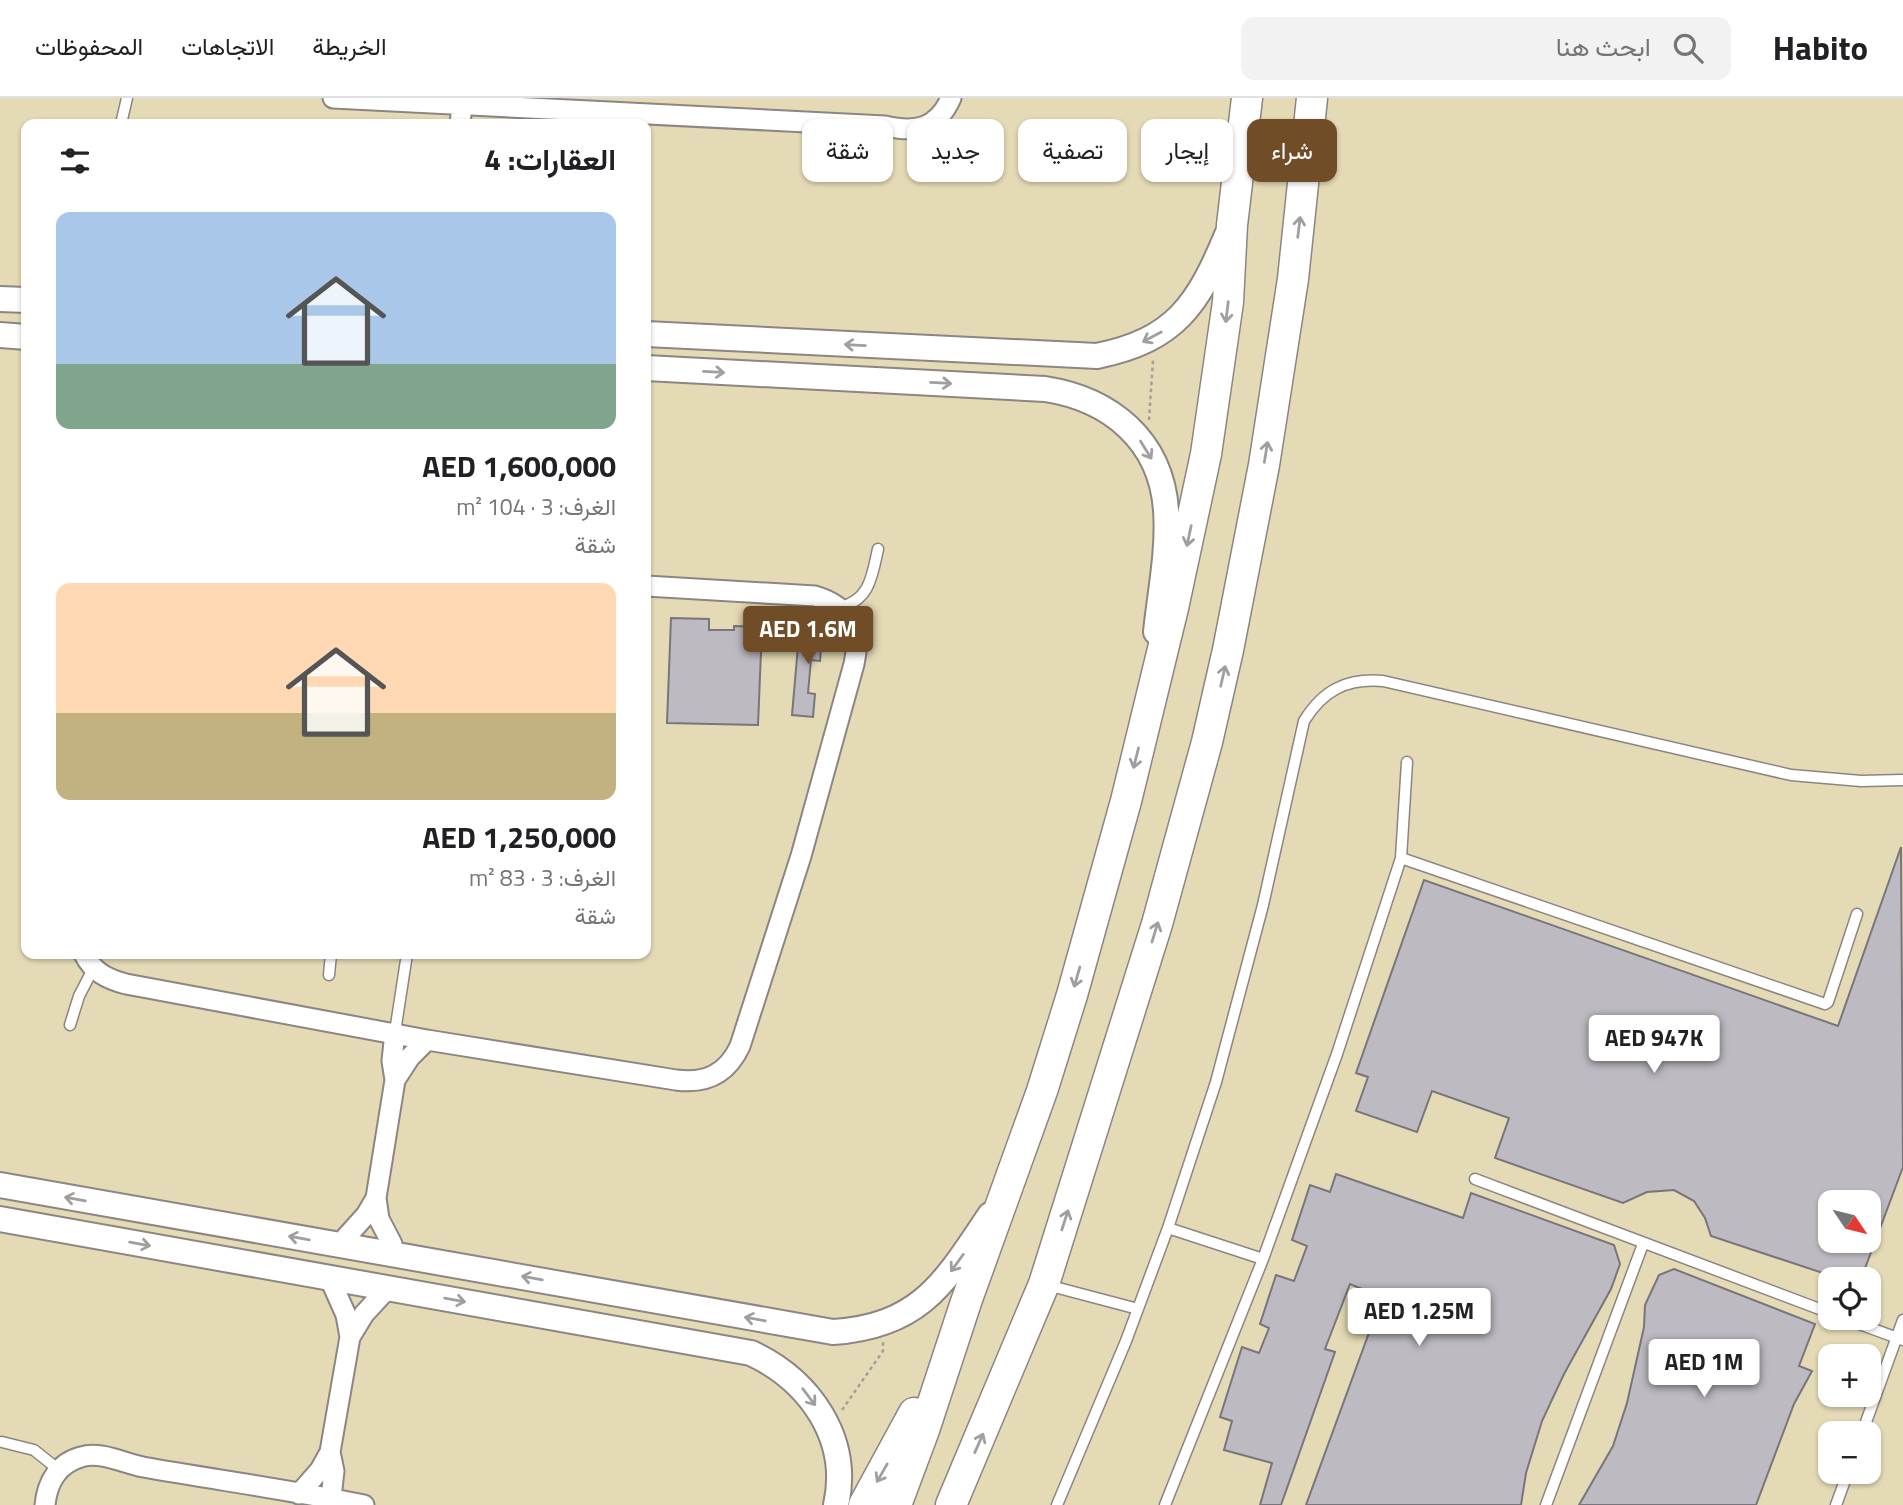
<!DOCTYPE html>
<html lang="ar">
<meta charset="utf-8">
<style>
body{margin:0;font-family:"Titillium Web",Vazirmatn,sans-serif;background:#f2f2f2;color:#202124;direction:rtl;height:100vh;display:flex;flex-direction:column;font-size:26px;white-space:nowrap}
*{box-sizing:border-box;margin:0}
p{font-size:23px;color:#757577}
.icon{flex:none;width:38px;height:38px;fill:none;stroke:currentColor;stroke-width:2;stroke-linecap:round;stroke-linejoin:round}
.map{position:relative;flex:1;overflow:hidden;direction:ltr}
.drawer{position:absolute;left:21px;top:21px;width:630px;height:840px;display:flex;flex-direction:column;background:#fff;border-radius:14px;box-shadow:0 2px 5px #0004;direction:rtl}
.drawer>*{flex:none}
.banner{position:absolute;left:672px;top:21px;width:665px;height:63px;direction:rtl;display:flex;gap:14px}
.needle{width:46px;rotate:125deg}
.buttons{position:absolute;left:1818px;top:1092px;display:grid;gap:14px}
.buttons a{display:grid;place-items:center;width:63px;height:63px;border-radius:14px;background:#fff;box-shadow:0 2px 5px #0004;font-size:35px}
.price{position:absolute;translate:-50% -60px;padding:0 16px;border-radius:7px;background:#fff;color:#222;font-size:23px;line-height:46px;filter:drop-shadow(0 2px 4px #0008)}
.price::after{content:'';position:absolute;left:50%;top:42px;width:21px;height:16px;margin-left:-10px;background:inherit;clip-path:polygon(0 0,100% 0,50% 100%)}
.price.selected{background:#704d26;color:#fff}
ul{padding:0;list-style:none}
li{display:grid;align-content:center;gap:14px;height:371px;padding:0 35px}
li span{display:grid;place-items:center;height:217px;border-radius:14px;color:#555}
li>.icon{margin-inline-start:auto}
span .icon{width:126px;height:126px;fill:#fffc;stroke-width:1}
li b{font-size:30px}
h2{display:flex;justify-content:space-between;align-items:center;height:84px;padding:0 35px;font-size:30px}
.chip{padding:0 24px;border-radius:14px;background:#fff;box-shadow:0 2px 5px #0004;font-size:24px;line-height:63px}
.chip.selected{background:#704d26;color:#fff}
header{display:flex;align-items:center;gap:42px;box-sizing:border-box;height:98px;padding:0 35px;background:#fff;border-bottom:2px solid #e0e0e0}
header strong{font-size:33px}
nav{display:flex;gap:38px;margin-inline-start:auto;font-size:24px}
.search{width:490px;height:63px;background:#f2f2f2;display:flex;align-items:center;gap:18px;box-sizing:border-box;padding:0 24px;border-radius:14px;color:#757577;font-size:26px}
.map>svg:first-child{display:block}
.sand{fill:#e4dab5;fill-rule:evenodd}
.building{fill:#bebac2;stroke:#78757c;stroke-width:2;fill-rule:evenodd}
.lines{fill:none;stroke-linecap:round;stroke-linejoin:round}
.service-casing{stroke:#8d8581;stroke-width:13}
.minor-casing{stroke:#8d8581;stroke-width:23}
.tertiary-casing{stroke:#8d8581;stroke-width:28}
.primary-casing{stroke:#8d8581;stroke-width:33}
.path{stroke:#a49e9a;stroke-width:2.5;stroke-dasharray:3.5 3.5;stroke-linecap:butt}
.service{stroke:#fff;stroke-width:10}
.minor{stroke:#fff;stroke-width:19}
.tertiary{stroke:#fff;stroke-width:24}
.primary{stroke:#fff;stroke-width:30}
.oneway{stroke:#a09f9e}
</style>
<header>
<strong>Habito</strong>
<div class="search"><svg class="icon" aria-label="search" viewBox="0 0 24 24"><circle cx="10" cy="10" r="6"/><path d="M15 15l6 6"/></svg>ابحث هنا</div>
<nav><a>الخريطة</a><a>الاتجاهات</a><a>المحفوظات</a></nav>
</header>
<div class="map">
<svg width="1903" height="1407" viewBox="0 0 1903 1407">
<rect width="100%" height="100%" fill="#eae2dd"/>
<path class="sand" d="M0 0H1903V1407H0ZM26 26H646V856H26ZM1830 1104H1869V1143H1830ZM1830 1181H1869V1220H1830ZM1830 1258H1869V1297H1830ZM1830 1335H1869V1374H1830Z"/>
<path class="building" d="M671 520 709 521V532H734V528L762 529 758 627 667 625Z
M800 525 822 527 821 535 832 536 830 550 821 549 820 563 811 562 808 595 815 596 813 619 792 617Z
M1901 749 1903 1069 1861 1181H1841L1711 1138 1705 1120 1694 1103 1674 1092 1647 1094 1623 1105 1495 1060 1509 1020 1432 993 1417 1034 1356 1013 1368 979 1356 975 1424 782 1838 928ZM1830 1104H1869V1143H1830Z
M1336 1076 1463 1120 1471 1095 1614 1147 1620 1166 1611 1191 1564 1276 1542 1323 1526 1375 1521 1407H1306L1382 1199 1350 1186 1325 1251 1335 1254 1281 1407H1260L1272 1365 1224 1352 1232 1323 1220 1319 1242 1249 1259 1255 1269 1230 1260 1226 1276 1177 1294 1183 1307 1148 1292 1142 1310 1087 1330 1094Z
M1674 1171 1815 1226 1799 1268 1812 1273 1794 1306 1756 1407H1579L1613 1348 1627 1305 1644 1229 1645 1207 1659 1177Z"/>
<g class="lines">
<g class="service-casing">
<path id="service" d="M121 26 127 0
M840 509C870 502 872 478 878 451
M1401 760 1825 906 1828 904 1857 816
M329 877 331 856
M70 927 79 898 93 871
M395 934 407 856
M1475 1081 1830 1215
M1168 1130 1263 1161
M1047 1187 1138 1211
M1843 1220 1903 1242
M1862 1335 1903 1222
M2 1344 34 1352 59 1372
M1057 1407 1126 1243 1168 1130 1216 984 1263 807 1304 623C1323 592 1347 580 1383 583L1791 677 1861 683 1903 682
M1165 1407 1263 1161 1337 956 1401 760 1407 664
M1546 1407 1643 1146
M1836 1407 1848 1374"/>
</g>
<g class="minor-casing">
<path id="minor" d="M333 0 885 28C916 35 937 31 951 0
M460 26 462 7
M84 856C93 874 107 881 126 886L427 942 676 982C706 986 727 976 740 948L801 758 854 566C862 532 849 508 815 498L646 488
M395 982 410 959 427 942
M339 1147 366 1117 376 1100
M391 1155 392 1146 379 1121 376 1100 395 982 392 963 395 934
M350 1239 364 1216 388 1190
M330 1354 334 1373 331 1400
M299 1396 320 1372 330 1354 350 1239 346 1217 330 1181
M45 1407C47 1385 58 1365 81 1359 101 1353 123 1365 143 1369 217 1382 291 1392 364 1407"/>
</g>
<g class="tertiary-casing">
<path id="tertiary" d="M0 201 26 202
M646 236 1097 258C1176 242 1198 206 1227 137
M0 237 26 239
M646 270 1045 291C1110 301 1161 342 1166 412 1169 452 1160 495 1156 534
M0 1087 833 1234C921 1228 945 1184 990 1117
M0 1121 751 1255C809 1282 851 1340 836 1407"/>
</g>
<g class="primary-casing">
<path id="primary" d="M864 1407 914 1315
M896 1407 924 1332 966 1204 1042 993 1072 897 1126 703 1173 510 1206 356 1228 204 1232 127 1247 0
M951 1407 1044 1186 1157 826 1207 644 1228 552 1264 367 1293 181 1312 0"/>
</g>
<path class="path" d="M1149 322 1153 262
M842 1312 883 1253V1244"/>
<use href="#service" class="service"/>
<use href="#minor" class="minor"/>
<use href="#tertiary" class="tertiary"/>
<use href="#primary" class="primary"/>
</g>
<defs><path id="oneway-shaft" d="M-6 0H5M1.5-3L5.5 0L1.5 3" fill="none" stroke-width="1.6" stroke-linecap="round" stroke-linejoin="round" transform="scale(1.75)"/></defs>
<g class="oneway">
<use href="#oneway-shaft" transform="translate(1299 129) rotate(-83)"/>
<use href="#oneway-shaft" transform="translate(1227 214) rotate(97)"/>
<use href="#oneway-shaft" transform="translate(1152 239) rotate(152)"/>
<use href="#oneway-shaft" transform="translate(855 247) rotate(-177)"/>
<use href="#oneway-shaft" transform="translate(714 274) rotate(3)"/>
<use href="#oneway-shaft" transform="translate(941 285) rotate(3)"/>
<use href="#oneway-shaft" transform="translate(1146 352) rotate(58)"/>
<use href="#oneway-shaft" transform="translate(1266 354) rotate(-81)"/>
<use href="#oneway-shaft" transform="translate(1189 438) rotate(102)"/>
<use href="#oneway-shaft" transform="translate(1223 578) rotate(-77)"/>
<use href="#oneway-shaft" transform="translate(1136 660) rotate(104)"/>
<use href="#oneway-shaft" transform="translate(1155 834) rotate(-73)"/>
<use href="#oneway-shaft" transform="translate(1077 879) rotate(106)"/>
<use href="#oneway-shaft" transform="translate(75 1101) rotate(-170)"/>
<use href="#oneway-shaft" transform="translate(1065 1122) rotate(-72)"/>
<use href="#oneway-shaft" transform="translate(299 1140) rotate(-170)"/>
<use href="#oneway-shaft" transform="translate(140 1146) rotate(10)"/>
<use href="#oneway-shaft" transform="translate(957 1165) rotate(126)"/>
<use href="#oneway-shaft" transform="translate(532 1180) rotate(-170)"/>
<use href="#oneway-shaft" transform="translate(455 1202) rotate(10)"/>
<use href="#oneway-shaft" transform="translate(755 1221) rotate(-170)"/>
<use href="#oneway-shaft" transform="translate(809 1299) rotate(53)"/>
<use href="#oneway-shaft" transform="translate(979 1345) rotate(-66)"/>
<use href="#oneway-shaft" transform="translate(882 1375) rotate(120)"/>
</g>
</svg>
<div class="buttons">
<a><svg class="needle" viewBox="-14 -14 28 28"><path d="M0-13l5 13h-10z" fill="#e53935"/><path d="M0 13l5-13h-10z" fill="#757577"/></svg></a>
<a><svg class="icon" aria-label="locate" viewBox="0 0 24 24"><circle cx="12" cy="12" r="6"/><path d="M12 2v4M12 18v4M2 12h4M18 12h4"/></svg></a>
<a>+</a>
<a>−</a>
</div>
<b class="price selected" style="left:808px;top:568px">AED 1.6M</b>
<b class="price" style="left:1654px;top:977px">AED 947K</b>
<b class="price" style="left:1419px;top:1250px">AED 1.25M</b>
<b class="price" style="left:1704px;top:1301px">AED 1M</b>
<div class="banner">
<a class="chip selected">شراء</a>
<a class="chip">إيجار</a>
<a class="chip">تصفية</a>
<a class="chip">جديد</a>
<a class="chip">شقة</a>
</div>
<section class="drawer">
<h2>العقارات: 4<svg class="icon" aria-label="filters" viewBox="0 0 24 24"><path d="M4 7h16M4 17h16"/><circle cx="9" cy="7" r="2"/><circle cx="15" cy="17" r="2"/></svg></h2>
<ul>
<li><span style="background:linear-gradient(#a9c7e8 70%,#7fa58c 0)"><svg class="icon" aria-label="home" viewBox="0 0 24 24"><path d="M3 11l9-7 9 7M6 9v11h12V9"/></svg></span><div><b>AED 1,600,000</b><p>الغرف: 3 · 104 m²</p><p>شقة</p></div></li>
<li><span style="background:linear-gradient(#ffd9b3 60%,#c2b280 0)"><svg class="icon" aria-label="home" viewBox="0 0 24 24"><path d="M3 11l9-7 9 7M6 9v11h12V9"/></svg></span><div><b>AED 1,250,000</b><p>الغرف: 3 · 83 m²</p><p>شقة</p></div></li>
</ul>
</section>
</div>
